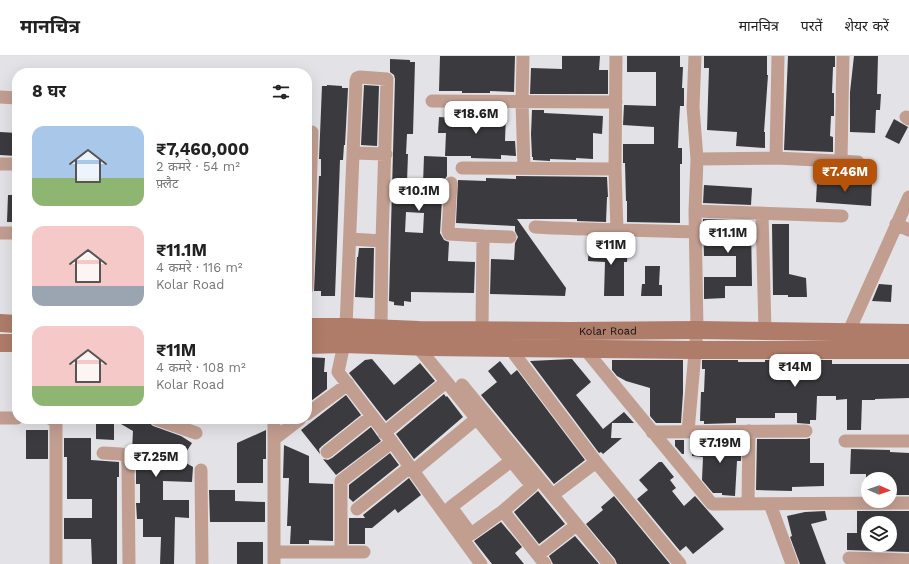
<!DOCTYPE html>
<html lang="hi">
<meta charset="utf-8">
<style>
body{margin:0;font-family:"Work Sans","Noto Sans Devanagari",sans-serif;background:#f6f6f6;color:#222;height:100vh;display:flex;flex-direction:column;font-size:15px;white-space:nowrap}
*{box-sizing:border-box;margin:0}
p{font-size:13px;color:#767676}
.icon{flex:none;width:22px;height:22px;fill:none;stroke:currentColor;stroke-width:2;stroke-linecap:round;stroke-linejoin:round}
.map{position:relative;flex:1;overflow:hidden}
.sheet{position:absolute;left:12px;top:12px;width:300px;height:356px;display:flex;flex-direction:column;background:#fff;border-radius:16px;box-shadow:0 4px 16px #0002}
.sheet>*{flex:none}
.needle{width:26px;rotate:92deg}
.controls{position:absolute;left:861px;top:416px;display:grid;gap:8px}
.controls a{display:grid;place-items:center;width:36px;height:36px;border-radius:50%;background:#fff;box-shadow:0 4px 16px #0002;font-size:20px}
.price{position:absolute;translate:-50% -34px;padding:0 9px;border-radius:8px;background:#fff;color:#222;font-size:13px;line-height:26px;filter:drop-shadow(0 1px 2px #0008)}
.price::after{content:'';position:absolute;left:50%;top:24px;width:12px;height:9px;margin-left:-6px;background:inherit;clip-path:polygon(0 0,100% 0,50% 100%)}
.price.on{background:#b45309;color:#fff}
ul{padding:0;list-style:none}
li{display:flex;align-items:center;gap:12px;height:100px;padding:0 20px}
li span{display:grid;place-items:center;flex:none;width:112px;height:80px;border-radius:12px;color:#555}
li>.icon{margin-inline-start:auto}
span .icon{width:48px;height:48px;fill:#fffc;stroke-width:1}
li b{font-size:17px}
h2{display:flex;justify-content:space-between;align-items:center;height:48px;padding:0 20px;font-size:17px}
header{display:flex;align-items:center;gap:24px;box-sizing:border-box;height:56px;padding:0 20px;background:#fff;border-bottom:1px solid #e0e0e0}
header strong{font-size:19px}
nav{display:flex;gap:22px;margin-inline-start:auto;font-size:14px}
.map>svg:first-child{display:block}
.building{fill:#3b3a3e;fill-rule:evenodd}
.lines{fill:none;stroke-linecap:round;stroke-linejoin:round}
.street{stroke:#c29e91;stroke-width:13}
.secondary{stroke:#af7c69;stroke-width:18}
.labels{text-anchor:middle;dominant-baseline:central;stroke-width:4;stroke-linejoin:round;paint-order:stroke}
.street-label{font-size:11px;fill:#101012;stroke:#f0eff5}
</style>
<header>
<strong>मानचित्र</strong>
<nav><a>मानचित्र</a><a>परतें</a><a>शेयर करें</a></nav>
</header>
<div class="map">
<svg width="909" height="508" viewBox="0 0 909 508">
<rect width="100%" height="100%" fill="#e2e2e7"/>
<path class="building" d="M440 0H515L514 36 490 35V37H462V35H439Z
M562 0H600L599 14H608V38H530L531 12 562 13Z
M627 0H680V11H683L682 32H684V50H680L679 67 678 92H682V108H680V167L627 166V145H626L625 107H623V88H654V71L623 69 624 49 656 50V16H627Z
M704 0H767V19H768L764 76H765V92L736 90 737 76 707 74 709 12H704Z
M788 0H835V11H833L832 37H834V60H831L830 80 833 81V96L784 94Z
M854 0H878L877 38H881L880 54H876L875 77 850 76V36Z
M390 3 410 4V6H415L413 78H407L406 98H408L407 126 423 128 424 100 447 101V120L443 126 440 177 444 184 449 186 448 205 475 206 474 237 411 236V246L404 245V250L394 249V246L389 245 395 23 394 19 390 16ZM406 156 424 157 423 177 405 176Z
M327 29 342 30V32H348L345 89H344L343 104H340L335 240H321V235H314L319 120H321V103H319L322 30H327Z
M364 29 379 30 377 90 361 89Z
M453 54 506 57 505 85H515L516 100 501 99V103L471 102V100H445L446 77H438L439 61 453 62Z
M532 54H544V57L603 60 602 78 593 77V103L576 102V104L550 103V105L533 104V101H532L531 78Z
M894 63 908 71 899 88 885 81Z
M0 76 17 77V100L0 99Z
M516 120 607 121 608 141H607L606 166 577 165V163H517L566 232 565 240 490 238 491 203 514 204 515 187 518 181 515 175V170L456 167 458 124 486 125V122L516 123Z
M846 125 872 126 871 150 816 146 817 126 846 128Z
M704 129 752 132 751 149 703 147Z
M8 139H17V166H7Z
M703 163 731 164V168H751L752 230H725V242L704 243V221H736V200H704Z
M772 168H789V218L806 222 807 241H788V239H773Z
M589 188H628L627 206H624V240H604L605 206 588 205Z
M359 192H374L373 242 355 241 357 201H358Z
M645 210H660L659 229H662V240H641L642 228H645Z
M879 228 892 229 891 246 872 245Z
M307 301 325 302 324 316H327V333L307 348Z
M372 303 394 329 420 307 435 325 386 365 349 317 365 304Z
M572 303 591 326 576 339 603 373 624 356 634 367H612L611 382H622L603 398 601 396 599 397 530 305Z
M612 304H683V337L681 367H656L650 360V332L626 325 617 320 612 314Z
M702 304H738V306H765V304H832V308H909V342L875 343V344H862L861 374H847V343L836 344V340H817L816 364H810V368L797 367V357H775V362H736V367L704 368V365H700L701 336H704L705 313H702Z
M500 305 511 319 517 314 585 404 554 428 481 339 497 326 488 315Z
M444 338 446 341 447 340 463 361 414 403 396 378Z
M346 339 361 359 322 390 319 393 320 398 301 374Z
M96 363H145L153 370 181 380 192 387 181 404 193 411 192 426 163 425V444H189V462L175 461 174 508H160L161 481H143V463H137L136 447H140V428H136V402L132 395 133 375 114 364V384L96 383Z
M371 371 381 385 336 419 323 403 328 404 332 402Z
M26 374H48V403H26Z
M266 374V403H263V427H237V387Z
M64 382H91V404L119 406V421H117V508H92L91 483H64V462H92V443H67V401H64Z
M810 382V407H824V430L792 431V435L756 434 757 383H806Z
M741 383V405H737L735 440 722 439V437H713L702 424 703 401 692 400V392H700V384Z
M675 384H684V398H682L675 390Z
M284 389 309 400V427L333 428V485L309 484V488H290L291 470H287L289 422H283Z
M851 393 890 394V396L909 397V439H890V423H866V418H850Z
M390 397 399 409 353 446 349 442V429Z
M659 406H662L674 421 670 424 676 432 672 435 684 450 695 440 724 473 693 498 686 490 680 495 637 443 648 434 639 424Z
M409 422 421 439 398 457 395 453 372 472H365V488H349V462H365L363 459Z
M209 434H235V445L265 446V466H210Z
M538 435 565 468 539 488 514 456Z
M614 440 670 508H617L615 503 586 468 603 454 601 451Z
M825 455 827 464 811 468 826 508H800L790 481 792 480 787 460 805 456Z
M857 455H909V496L847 494V477H857ZM868 467H890V489H868Z
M501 466 522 491 515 497 524 508H492L474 485Z
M575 480 599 508H553L549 500Z
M237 486H263V508H237Z"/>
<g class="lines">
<path class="street" d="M523 0 522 46 524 112
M616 0 615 113 617 175
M0 41 17 42
M432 45 616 46
M906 61 909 63
M307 76H312L307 232
M353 97 386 98
M776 102 778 0
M697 103 776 102 858 106
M841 104 843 0
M0 108H17
M462 112 615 113
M451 127 448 175 449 178 483 180 482 274
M695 155 842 160
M762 158 765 275
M896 168 909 174
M535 171C588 174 642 174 696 176
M0 177H17
M483 180 510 181
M351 183 382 185
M346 271 356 25 357 22 360 21 387 23 382 185 381 272
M849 275 909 141
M344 288 338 316 392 386 481 508
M417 290 532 430 503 455 471 478 451 451 511 405
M509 291 596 406 680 508
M584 292 712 448 909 447
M462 329 609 508
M307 358 348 328
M0 362H17
M51 363 56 366V508
M156 363 196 377
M688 375 697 274 695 155 697 103 693 51 695 0
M652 376 806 375
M384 377 446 326
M274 383 300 363
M845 385H909
M327 396 372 360
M103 397 121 398 127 401 128 410 129 508
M418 411 476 363
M201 414 202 508
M559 434 596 406
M748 448 749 375
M770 448 792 508
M357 453 410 411
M503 455 545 508
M274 496H364
M341 496V425L392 386
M538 499 570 474
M849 502 909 504
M274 508V363"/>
<g class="secondary">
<path d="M0 267 17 268"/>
<path id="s1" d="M307 271H346L419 274 570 275 697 274 909 277"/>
<path d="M0 287H17"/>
<path d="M307 289 344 288 430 291 694 294H909"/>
</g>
</g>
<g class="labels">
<g class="street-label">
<text stroke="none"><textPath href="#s1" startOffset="301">Kolar Road</textPath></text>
</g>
</g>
</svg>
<div class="controls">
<a><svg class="needle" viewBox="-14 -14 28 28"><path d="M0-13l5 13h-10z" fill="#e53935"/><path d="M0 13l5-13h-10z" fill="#767676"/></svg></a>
<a><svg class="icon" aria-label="layers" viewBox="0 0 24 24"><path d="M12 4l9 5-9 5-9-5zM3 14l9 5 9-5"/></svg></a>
</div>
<b class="price" style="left:476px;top:79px">₹18.6M</b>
<b class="price on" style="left:845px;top:137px">₹7.46M</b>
<b class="price" style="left:419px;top:156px">₹10.1M</b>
<b class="price" style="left:728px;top:198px">₹11.1M</b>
<b class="price" style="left:611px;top:210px">₹11M</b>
<b class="price" style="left:795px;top:332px">₹14M</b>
<b class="price" style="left:720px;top:408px">₹7.19M</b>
<b class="price" style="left:156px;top:422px">₹7.25M</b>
<section class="sheet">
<h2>8 घर<svg class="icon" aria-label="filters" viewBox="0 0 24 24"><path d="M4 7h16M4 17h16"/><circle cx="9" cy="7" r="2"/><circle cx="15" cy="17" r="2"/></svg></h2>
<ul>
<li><span style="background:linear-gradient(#a9c7e8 65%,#8fb573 0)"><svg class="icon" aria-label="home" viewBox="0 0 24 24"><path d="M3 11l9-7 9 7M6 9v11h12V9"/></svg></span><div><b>₹7,460,000</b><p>2 कमरे · 54 m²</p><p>फ़्लैट</p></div></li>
<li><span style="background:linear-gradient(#f6c9c9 75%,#9aa5b1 0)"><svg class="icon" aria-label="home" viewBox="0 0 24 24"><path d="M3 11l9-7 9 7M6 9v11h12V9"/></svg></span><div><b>₹11.1M</b><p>4 कमरे · 116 m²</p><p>Kolar Road</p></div></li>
<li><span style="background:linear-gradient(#f6c9c9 75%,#8fb573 0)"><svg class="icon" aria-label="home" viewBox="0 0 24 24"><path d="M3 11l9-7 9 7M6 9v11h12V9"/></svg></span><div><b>₹11M</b><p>4 कमरे · 108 m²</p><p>Kolar Road</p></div></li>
</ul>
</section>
</div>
